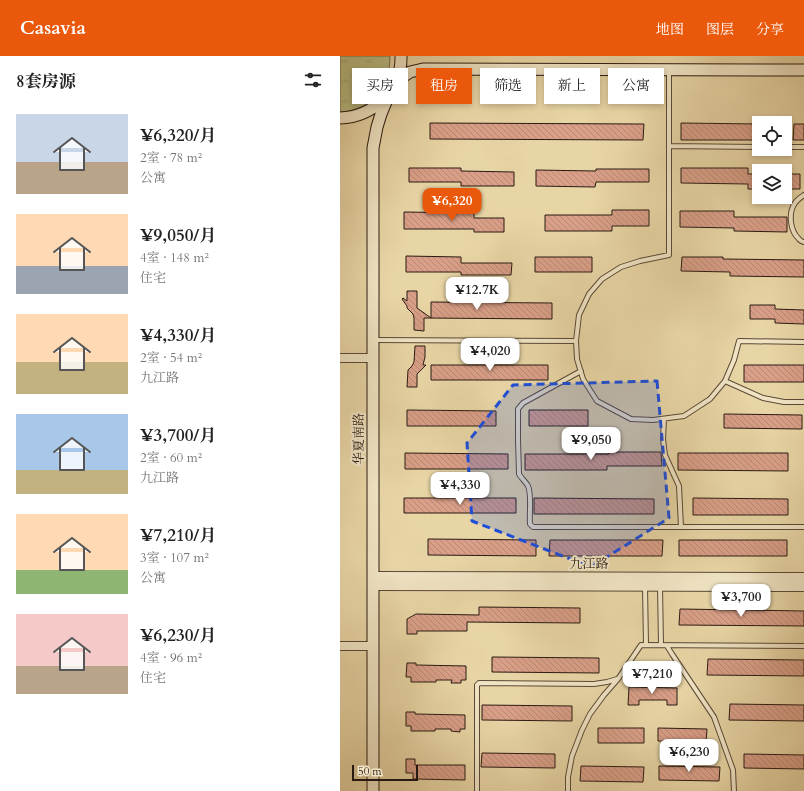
<!DOCTYPE html>
<html lang="zh">
<meta charset="utf-8">
<style>
body{margin:0;font-family:Cardo,"Noto Serif SC",serif;background:#f2f2f2;color:#222;height:100vh;display:flex;flex-direction:column;font-size:15px;white-space:nowrap}
*{box-sizing:border-box;margin:0}
p{font-size:13px;color:#767676}
.icon{flex:none;width:22px;height:22px;fill:none;stroke:currentColor;stroke-width:2;stroke-linecap:round;stroke-linejoin:round}
.map{position:relative;flex:1;overflow:hidden}
.drawer{display:flex;flex-direction:column;background:#fff;width:340px}
.drawer>*{flex:none}
.banner{position:absolute;left:12px;top:12px;width:380px;height:36px;display:flex;gap:8px}
.buttons{position:absolute;left:412px;top:60px;display:grid;gap:8px}
.buttons a{display:grid;place-items:center;width:40px;height:40px;border-radius:0px;background:#fff;box-shadow:0 2px 6px #0003;font-size:20px}
.scale{position:absolute;left:12px;bottom:10px;width:66px;box-sizing:border-box;padding-left:4px;border:2px solid #2a1a12;border-top:0;font-size:11px;line-height:14px;white-space:nowrap;color:#2a1a12;-webkit-text-stroke:3px #f0e4c4;paint-order:stroke}
.price{position:absolute;translate:-50% -34px;padding:0 9px;border-radius:8px;background:#fff;color:#222;font-size:13px;line-height:26px;filter:drop-shadow(0 1px 2px #0008)}
.price::after{content:'';position:absolute;left:50%;top:24px;width:12px;height:9px;margin-left:-6px;background:inherit;clip-path:polygon(0 0,100% 0,50% 100%)}
.price.current{background:#ea580c;color:#fff}
ul{padding:0;list-style:none}
li{display:flex;align-items:center;gap:12px;height:100px;padding:0 16px}
li span{display:grid;place-items:center;flex:none;width:112px;height:80px;border-radius:0px;color:#555}
li>.icon{margin-inline-start:auto}
span .icon{width:48px;height:48px;fill:#fffc;stroke-width:1}
li b{font-size:17px}
h2{display:flex;justify-content:space-between;align-items:center;height:48px;padding:0 16px;font-size:17px}
.pill{padding:0 14px;border-radius:0px;background:#fff;box-shadow:0 2px 6px #0003;font-size:14px;line-height:36px}
.pill.current{background:#ea580c;color:#fff}
header{display:flex;align-items:center;gap:24px;box-sizing:border-box;height:56px;padding:0 20px;background:#ea580c;color:#fff}
header strong{font-size:19px}
nav{display:flex;gap:22px;margin-inline-start:auto;font-size:14px}
main{display:flex;flex:1;min-height:0}
.map>svg:first-child{display:block}
.grass{fill:url(#grass-tufts);stroke:#726b4a}
.building{fill:url(#building-back-hatch);stroke:#2a1a12}
.lines{fill:none;stroke-linecap:round;stroke-linejoin:round}
.service-casing{stroke:#5a4937;stroke-width:6}
.minor-casing{stroke:#5a4937;stroke-width:10}
.tertiary-casing{stroke:#5a4937;stroke-width:12}
.secondary-casing{stroke:#2a1a12;stroke-width:13}
.service{stroke:#f0e4c4;stroke-width:4}
.minor{stroke:#f0e4c4;stroke-width:8}
.tertiary{stroke:#f0e4c4;stroke-width:10}
.secondary{stroke:#f0e4c4;stroke-width:11}
.marked{fill:#1d4ed8;fill-opacity:0.2;stroke:#1d4ed8;stroke-width:3;stroke-dasharray:8 5;stroke-linejoin:round}
.labels{text-anchor:middle;dominant-baseline:central;stroke-width:4;stroke-linejoin:round;paint-order:stroke}
.street-label{font-size:13px;fill:#2a1a12;stroke:#f0e4c4}
</style>
<header>
<strong>Casavia</strong>
<nav><a>地图</a><a>图层</a><a>分享</a></nav>
</header>
<main>
<section class="drawer">
<h2>8套房源<svg class="icon" aria-label="filters" viewBox="0 0 24 24"><path d="M4 7h16M4 17h16"/><circle cx="9" cy="7" r="2"/><circle cx="15" cy="17" r="2"/></svg></h2>
<ul>
<li><span style="background:linear-gradient(#c9d6e8 60%,#b9a48a 0)"><svg class="icon" aria-label="home" viewBox="0 0 24 24"><path d="M3 11l9-7 9 7M6 9v11h12V9"/></svg></span><div><b>¥6,320/月</b><p>2室 · 78 m²</p><p>公寓</p></div></li>
<li><span style="background:linear-gradient(#ffd9b3 65%,#9aa5b1 0)"><svg class="icon" aria-label="home" viewBox="0 0 24 24"><path d="M3 11l9-7 9 7M6 9v11h12V9"/></svg></span><div><b>¥9,050/月</b><p>4室 · 148 m²</p><p>住宅</p></div></li>
<li><span style="background:linear-gradient(#ffd9b3 60%,#c2b280 0)"><svg class="icon" aria-label="home" viewBox="0 0 24 24"><path d="M3 11l9-7 9 7M6 9v11h12V9"/></svg></span><div><b>¥4,330/月</b><p>2室 · 54 m²</p><p>九江路</p></div></li>
<li><span style="background:linear-gradient(#a9c7e8 70%,#c2b280 0)"><svg class="icon" aria-label="home" viewBox="0 0 24 24"><path d="M3 11l9-7 9 7M6 9v11h12V9"/></svg></span><div><b>¥3,700/月</b><p>2室 · 60 m²</p><p>九江路</p></div></li>
<li><span style="background:linear-gradient(#ffd9b3 70%,#8fb573 0)"><svg class="icon" aria-label="home" viewBox="0 0 24 24"><path d="M3 11l9-7 9 7M6 9v11h12V9"/></svg></span><div><b>¥7,210/月</b><p>3室 · 107 m²</p><p>公寓</p></div></li>
<li><span style="background:linear-gradient(#f6c9c9 65%,#b9a48a 0)"><svg class="icon" aria-label="home" viewBox="0 0 24 24"><path d="M3 11l9-7 9 7M6 9v11h12V9"/></svg></span><div><b>¥6,230/月</b><p>4室 · 96 m²</p><p>住宅</p></div></li>
</ul>
</section>
<div class="map">
<svg width="464" height="735" viewBox="0 0 464 735">
<defs>
<pattern id="grass-tufts" width="24" height="20" patternUnits="userSpaceOnUse"><rect width="24" height="20" fill="#babc83"/><path d="M3 7l-1-3M5 7V3M7 7l1-3M15 17l-1-3M17 17v-4M19 17l1-3" fill="none" stroke="#a0a170"/></pattern>
<pattern id="building-back-hatch" width="6" height="6" patternUnits="userSpaceOnUse"><rect width="6" height="6" fill="#d99f88"/><path d="M-1 5l2 2M0 0l6 6M5-1l2 2" fill="none" stroke="#ba8874"/></pattern>
</defs>
<rect width="100%" height="100%" fill="#e8d5a5"/>
<filter id="stains"><feTurbulence type="fractalNoise" baseFrequency=".005" numOctaves="4"/><feColorMatrix values="0 0 0 0 .2 0 0 0 0 .09 0 0 0 0 .02 0 0 0 .5 -.17"/></filter>
<radialGradient id="worn" r=".72"><stop offset=".6" stop-color="#630" stop-opacity="0"/><stop offset="1" stop-color="#630" stop-opacity=".3"/></radialGradient>
<path class="grass" d="M0 0H50C50 31 32 54 0 56Z"/>
<path class="building" d="M90 67 304 68 303 84 90 83Z
M341 67 419 68V84H341Z
M454 68H464V84H453Z
M69 112H121V115L174 116V130H121V126H69Z
M341 112H408V118H419V133H408V128L341 127Z
M256 113H309V126H256L255 131 196 130V114L256 115Z
M445 118H460V133H445Z
M272 154H309V170H272V175H205V159H272Z
M340 155H394V161H447V176L394 175V172L340 171Z
M64 156 134 157V162H164V176H134V173H64Z
M66 200 121 201V207H172L171 219H121V216H66Z
M195 201H252V216H195Z
M342 201H383V203L464 204V221L390 220V216L341 215Z
M67 235H77V252L91 262V246L212 247V263L84 262V275L74 274V262L73 258 67 252V250L62 243 63 242 67 245Z
M410 249H435V253L464 254V268L435 267V263H410Z
M75 290H85V301L83 309H86L77 318V331H67L68 314 72 310 74 306Z
M91 309H208V324H91Z
M404 309H464V326H404Z
M67 354 156 355V370H67Z
M189 354H248V370H189Z
M384 358 462 359V373L384 372Z
M269 396H321L322 410H267V414H185V398H269Z
M65 397 168 398V413H65Z
M338 397H448V415L338 414Z
M64 442H176V457H64Z
M194 442 314 443V458H194Z
M353 442 448 443V459H353Z
M88 483 196 484V500L88 499Z
M210 484H323L322 500H209Z
M339 484H447V500H339Z
M139 551 240 552V567L127 566V575H77V578H67V563L76 558 139 559Z
M340 553 464 555V570L339 569Z
M152 601 259 602V617L152 616Z
M368 603 464 604V620L367 619Z
M67 607H76V609L126 610V624H121V627H111L112 624H96V626H71V621H66Z
M289 631 337 632V649H327V644H299V649H288Z
M390 648 464 649V665L389 664Z
M142 649 232 650V665L142 664Z
M66 656H75V658L125 659V673H120V676L111 675V673H95V675H71V670H66Z
M258 672H304V687H258Z
M318 672 367 673 366 686 318 685Z
M142 697 215 698V712L141 711Z
M404 698 464 699V713L404 712Z
M66 703H75V709H125V724L73 723V717H66Z
M241 710 304 711 303 726 240 725Z
M319 710 380 711 379 725 319 724Z"/>
<g class="lines">
<g class="service-casing">
<path id="service" d="M329 14V199L300 205 281 211 262 223 249 238 239 259 236 285 237 303 243 323 257 345 291 363 313 364 344 360 370 343 385 325 394 304 399 285 464 286
M329 90 419 91
M445 91H464
M464 139C461 141 457 144 455 147 448 157 450 175 459 183 459 184 463 186 464 186
M34 284 236 285
M241 315 183 347 178 353V384L179 418C181 422 186 426 188 430 192 438 189 459 190 468L193 471H464
M385 325 423 342 444 346H464
M324 363 323 383 325 399 339 430 341 471
M305 530 306 589
M320 530 321 589
M327 590 332 598 374 661 393 714 394 735
M137 735V629L139 627 254 628 267 626 277 623
M228 735V721L232 700 242 674 250 658 264 639 278 623 301 589 464 590"/>
</g>
<g class="minor-casing">
<path id="minor" d="M0 302H33
M0 590H33"/>
</g>
<g class="tertiary-casing">
<path id="tertiary" d="M33 521 464 522
M33 529 464 530"/>
</g>
<g class="secondary-casing">
<path id="secondary" d="M56 25 70 16 83 13 464 14
M0 62C33 61 62 34 61 0
M33 735V92L37 71 41 58 51 34"/>
</g>
<use href="#service" class="service"/>
<use href="#minor" class="minor"/>
<use href="#tertiary" class="tertiary"/>
<use href="#secondary" class="secondary"/>
</g>
<path class="marked" d="M317 325 329 462 251 511 132 465 127 387 173 329Z"/>
<g class="labels">
<g class="street-label">
<text transform="translate(19 383) rotate(-90)">华夏南路</text>
<text x="249" y="508">九江路</text>
</g>
</g>
<rect width="100%" height="100%" filter="url(#stains)"/>
<rect width="100%" height="100%" fill="url(#worn)"/>
</svg>
<div class="buttons">
<a><svg class="icon" aria-label="locate" viewBox="0 0 24 24"><circle cx="12" cy="12" r="6"/><path d="M12 2v4M12 18v4M2 12h4M18 12h4"/></svg></a>
<a><svg class="icon" aria-label="layers" viewBox="0 0 24 24"><path d="M12 4l9 5-9 5-9-5zM3 14l9 5 9-5"/></svg></a>
</div>
<div class="scale">50 m</div>
<b class="price current" style="left:112px;top:166px">¥6,320</b>
<b class="price" style="left:137px;top:255px">¥12.7K</b>
<b class="price" style="left:150px;top:316px">¥4,020</b>
<b class="price" style="left:251px;top:405px">¥9,050</b>
<b class="price" style="left:120px;top:450px">¥4,330</b>
<b class="price" style="left:401px;top:562px">¥3,700</b>
<b class="price" style="left:312px;top:639px">¥7,210</b>
<b class="price" style="left:349px;top:717px">¥6,230</b>
<div class="banner">
<a class="pill">买房</a>
<a class="pill current">租房</a>
<a class="pill">筛选</a>
<a class="pill">新上</a>
<a class="pill">公寓</a>
</div>
</div>
</main>
